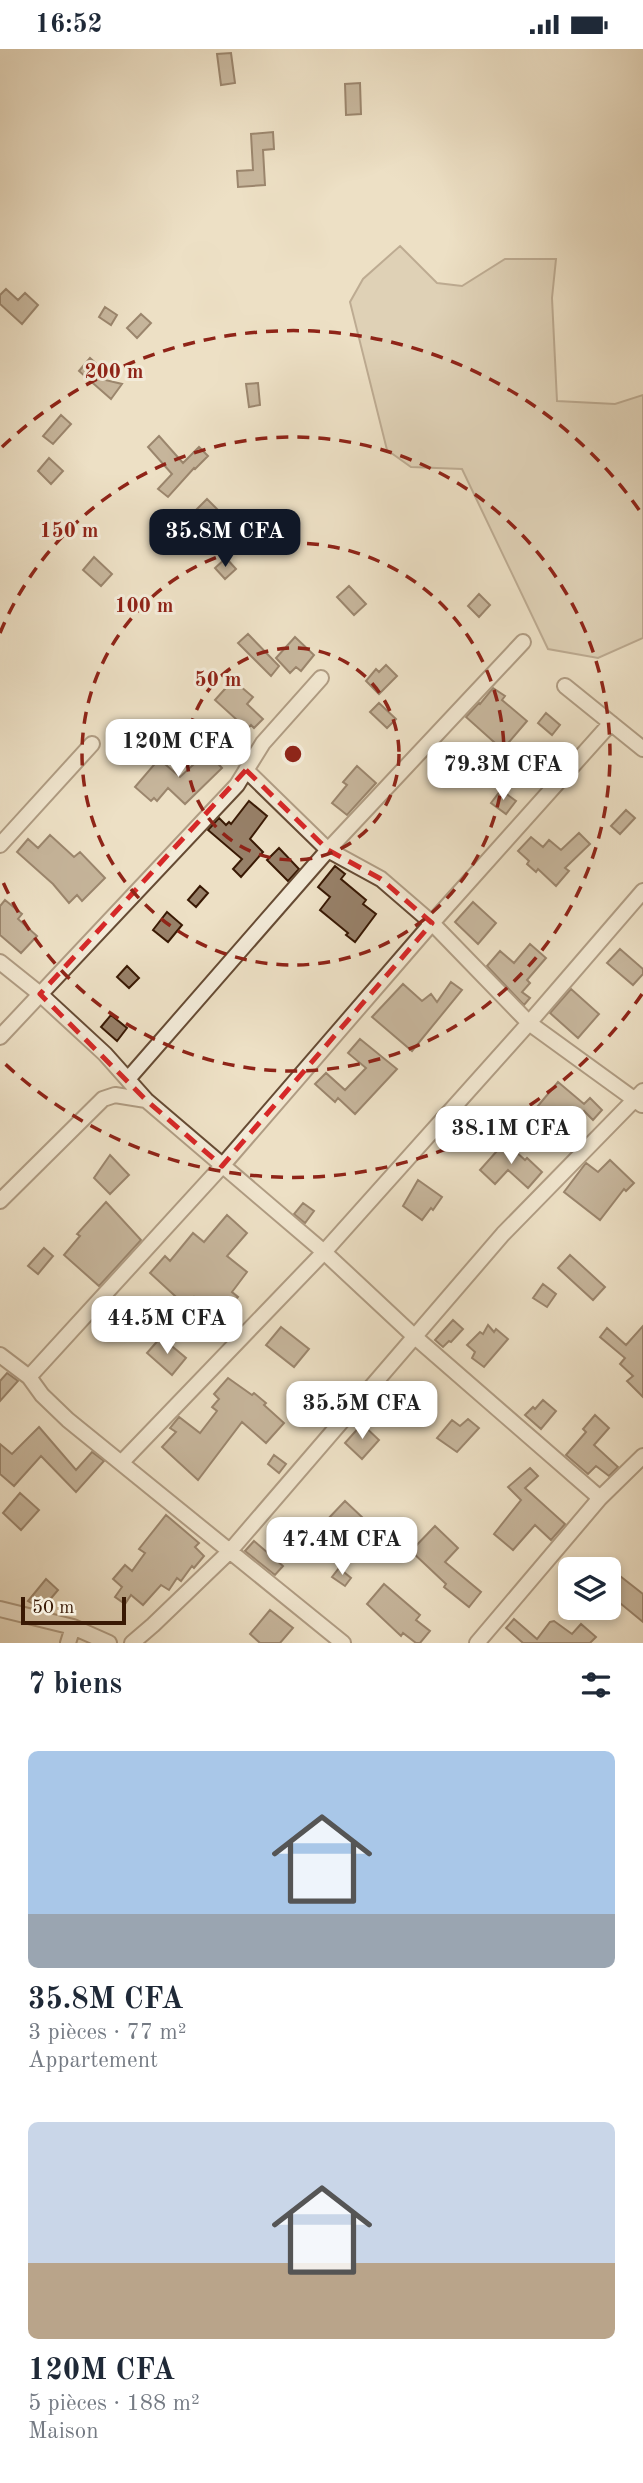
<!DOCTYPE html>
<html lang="fr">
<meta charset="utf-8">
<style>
body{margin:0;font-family:"Old Standard TT",serif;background:#f6f6f7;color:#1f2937;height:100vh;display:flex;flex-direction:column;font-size:26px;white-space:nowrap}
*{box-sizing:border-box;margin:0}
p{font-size:23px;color:#747a83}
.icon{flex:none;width:38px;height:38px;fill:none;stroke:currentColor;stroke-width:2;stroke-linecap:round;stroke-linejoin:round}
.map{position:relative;height:1594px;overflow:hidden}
.sheet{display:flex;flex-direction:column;background:#fff;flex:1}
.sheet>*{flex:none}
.buttons{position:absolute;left:558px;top:1508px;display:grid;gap:14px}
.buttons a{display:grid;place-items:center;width:63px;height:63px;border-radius:10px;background:#fff;box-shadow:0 4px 10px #0003;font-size:35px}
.scale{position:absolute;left:21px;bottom:18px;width:105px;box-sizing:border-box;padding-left:7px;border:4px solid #391904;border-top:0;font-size:19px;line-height:24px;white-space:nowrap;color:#391904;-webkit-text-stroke:5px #f3ebd9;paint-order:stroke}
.price{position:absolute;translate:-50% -60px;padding:0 16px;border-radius:14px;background:#fff;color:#222;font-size:23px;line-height:46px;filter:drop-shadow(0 2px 4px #0008)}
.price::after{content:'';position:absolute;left:50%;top:42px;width:21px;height:16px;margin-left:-10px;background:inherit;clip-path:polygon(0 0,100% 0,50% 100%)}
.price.current{background:#111827;color:#fff}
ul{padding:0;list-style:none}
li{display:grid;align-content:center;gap:14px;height:371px;padding:0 28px}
li span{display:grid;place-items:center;height:217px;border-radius:10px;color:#555}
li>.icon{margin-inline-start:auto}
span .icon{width:126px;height:126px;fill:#fffc;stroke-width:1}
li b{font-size:30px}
h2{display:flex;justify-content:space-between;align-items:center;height:84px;padding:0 28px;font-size:30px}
.status{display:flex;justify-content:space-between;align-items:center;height:49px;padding:0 35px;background:#fff;direction:ltr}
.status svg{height:19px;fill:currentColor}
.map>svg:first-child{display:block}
.green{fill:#cebea4;stroke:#846c54;stroke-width:2}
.building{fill:#978068;stroke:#391904;stroke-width:2}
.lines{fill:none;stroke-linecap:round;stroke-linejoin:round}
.minor-casing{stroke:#664b34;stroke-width:18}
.minor{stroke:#f3ebd9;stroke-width:14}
.marked{fill:none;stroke:#d62828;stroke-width:5;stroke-dasharray:14 9;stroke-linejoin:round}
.ring{fill:none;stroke:#8f2418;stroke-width:3.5;stroke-dasharray:12 9}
.centre{fill:#8f2418;stroke:#f3ebd9;stroke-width:3.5}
.ring-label{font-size:21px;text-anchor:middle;font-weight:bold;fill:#8f2418;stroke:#f3ebd9;stroke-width:6;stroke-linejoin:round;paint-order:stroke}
</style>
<div class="status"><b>16:52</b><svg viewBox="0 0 49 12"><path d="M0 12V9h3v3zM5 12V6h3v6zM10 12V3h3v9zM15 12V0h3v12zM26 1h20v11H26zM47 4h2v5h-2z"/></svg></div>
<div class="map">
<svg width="643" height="1594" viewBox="0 0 643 1594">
<rect width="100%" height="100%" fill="#ede0c5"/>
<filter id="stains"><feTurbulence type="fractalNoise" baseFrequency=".00286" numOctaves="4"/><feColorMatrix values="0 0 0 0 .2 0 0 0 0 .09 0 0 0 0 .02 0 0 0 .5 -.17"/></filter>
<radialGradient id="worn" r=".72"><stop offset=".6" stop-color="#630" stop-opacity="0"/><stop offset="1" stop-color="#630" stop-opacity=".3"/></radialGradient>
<path class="green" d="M400 197 437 234 462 237 505 210H556L552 249 557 352 615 355 643 346V589L598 609 548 600 462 420 411 418 387 401 350 253 363 230Z"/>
<path class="building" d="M231 4 235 34 221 36 217 5Z
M360 34 361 65 346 66 345 35Z
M273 83 274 100 263 101 265 136 238 138 237 122 253 121 251 85Z
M6 240 18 251 25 244 38 256 22 275 0 255V246Z
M105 258 117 266 111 276 99 268Z
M141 265 151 274 137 289 127 279Z
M90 309 109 326 105 331 122 335 111 350 79 322Z
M258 334 260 356 249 358 246 335Z
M61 366 71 375 53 395 43 387Z
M159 387 183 414 199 398 208 407 195 420 194 419 168 448 158 440 172 425 148 398Z
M49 409 63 422 51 435 38 422Z
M207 450 218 461 204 475 193 464Z
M94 508 112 525 101 537 83 521Z
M226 509 236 520 225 530 215 519Z
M349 537 366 555 354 566 337 548Z
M479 545 490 556 479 568 468 557Z
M248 585 279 617 271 627 238 594Z
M295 588 314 606 301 622 296 618 290 624 276 609Z
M386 616 397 627 379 645 366 632 376 620 379 623Z
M233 631 253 648 247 655 263 670 254 679 251 676 240 688 229 679 236 670 215 651Z
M493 639 505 647 502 651 527 672 474 734 464 725 494 693 466 668 479 654 480 655Z
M379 654 396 670 387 679 370 663Z
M546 664 560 676 552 686 538 674Z
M207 703 222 719 185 755 168 739 157 752 154 749 151 752 135 738 159 710 180 728Z
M357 717 376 734 347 766 332 754 347 736 343 733Z
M501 741 516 752 506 765 491 754Z
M249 752 267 767 250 790 263 803 241 828 233 820 242 810 208 781 219 769 226 776 229 773 231 775Z
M626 761 635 769 620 785 611 777Z
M579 784 590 795 565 819 569 822 556 837 538 820 536 823 527 815 529 812 518 802 531 788 543 798 549 791 561 801Z
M50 786 74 808 80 803 105 829 82 852 77 846 69 854 53 835 17 803 28 790 38 799Z
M279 799 299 820 288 832 267 811Z
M335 817 345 825 341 830 366 851 363 855 376 865 355 893 346 886 348 884 320 861 330 848 318 838Z
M200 837 208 844 196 858 188 851Z
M5 851 22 865 18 870 37 887 21 904 0 886V857Z
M473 853 496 874 478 895 455 873Z
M167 863 182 876 168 893 153 881Z
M530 895 546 909 527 931 530 934 522 943 530 949 524 956 487 917 500 902 514 914Z
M620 900 643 920V925L633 936 607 914Z
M127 917 139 929 129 939 117 928Z
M451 933 462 941 412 1002 372 968 403 935 422 952 431 945 437 953Z
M571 940 599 965 578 989 550 964Z
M111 966 127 979 117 992 101 978Z
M360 990 397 1020 355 1065 338 1049 335 1053 315 1035 326 1024 345 1041 366 1019 348 1004Z
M558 1033 584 1055 590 1049 602 1061 593 1071 584 1062 563 1082 560 1079 545 1096 522 1076Z
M505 1093 525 1111 527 1109 542 1123 528 1139 508 1121 495 1135 480 1121Z
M110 1106 129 1126 110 1145 94 1129Z
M610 1111 634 1134 626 1142 624 1140 600 1171 564 1143 586 1114 598 1123Z
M418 1131 442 1148 433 1161 431 1159 422 1171 403 1157Z
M106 1153 141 1191 99 1237 64 1206 80 1187 77 1185Z
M303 1154 314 1162 305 1174 294 1165Z
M227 1166 247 1184 227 1207 247 1223 232 1243 238 1248 228 1260 223 1255 214 1266 194 1248 186 1257 150 1224 165 1207 170 1212 193 1184 204 1193Z
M44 1199 53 1207 38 1225 28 1217Z
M570 1206 605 1238 593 1251 558 1219Z
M543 1235 556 1245 547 1258 533 1249Z
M453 1271 463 1280 451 1293 449 1292 443 1298 435 1291Z
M488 1276 494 1283 496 1280 508 1290 484 1318 472 1309 475 1303 467 1296 480 1283 483 1285Z
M643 1277V1348L627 1332 633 1327 620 1315 625 1309 600 1288 607 1279 626 1296Z
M281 1278 309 1300 294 1318 266 1296Z
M161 1288 186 1309 172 1326 147 1304Z
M7 1324 18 1332 0 1352V1332Z
M228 1329 252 1346 254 1344 266 1354 264 1356 284 1374 266 1394 242 1373 198 1431 162 1398 176 1383 170 1379 179 1368 200 1384 217 1362 212 1358 219 1350 214 1345Z
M543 1351 556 1362 541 1380 525 1366 533 1358 535 1360Z
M595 1366 609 1379 594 1396 618 1418 609 1427 596 1417 588 1425 566 1406 586 1383 583 1380Z
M468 1370 479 1379 457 1403 437 1389 452 1371 460 1377Z
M362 1375 379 1391 362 1410 345 1394Z
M39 1378 76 1421 92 1403 104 1412 76 1443 41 1407 14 1437 0 1425V1395L12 1405Z
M274 1406 286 1415 279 1424 268 1415Z
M530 1419 538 1427 525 1439 565 1475 551 1491 535 1476 513 1501 494 1485 521 1451 508 1438Z
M20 1444 39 1461 21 1481 3 1464Z
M345 1452 363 1469 344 1489 326 1472Z
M166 1466 199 1494 195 1498 204 1507 194 1519 192 1517 181 1532 177 1529 169 1541 161 1536 143 1556 131 1546 125 1555 115 1548 122 1538 113 1530 125 1516 132 1522 145 1504 139 1500Z
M435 1477 458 1499 445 1513 481 1543 469 1558 444 1538 446 1535 411 1502Z
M254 1492 283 1517 275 1526 245 1502Z
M339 1519 351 1529 345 1537 332 1528Z
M620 1527 643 1545V1573L609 1545V1541Z
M46 1530 58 1541 42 1560 28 1552Z
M384 1535 420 1566 416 1571 430 1582 420 1594H416L403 1584 401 1587 367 1555Z
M270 1561 293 1579 280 1594H260L250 1585Z
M514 1570 537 1590 550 1573 554 1572 572 1585 581 1575 596 1588 590 1594H523L506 1579Z"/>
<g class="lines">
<g class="minor-casing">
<path id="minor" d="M565 637 643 700
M246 721 328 801 381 830 432 874 529 974 642 1056
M0 796 92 695
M0 913 40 945 105 1005 146 1051 324 1203 415 1288 600 1449
M0 988 237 736 263 694 321 629
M128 1030 328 801 523 593
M0 1152 103 1050 115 1046 146 1051
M0 1306 29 1328 42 1346 68 1371 343 1594
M29 1328 222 1117 432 874 611 674
M121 1414 324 1203 529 974 643 842
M0 1560 73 1578 109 1594
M68 1594 73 1578
M132 1594 153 1576 230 1502 503 1185 643 1042
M477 1594 600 1449 643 1407"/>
</g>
<use href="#minor" class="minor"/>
</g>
<path d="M0 0H643V1594H0ZM246 721 328 801 381 830 432 874 222 1117 146 1051 40 945Z" fill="#ede0c5" fill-opacity=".55" fill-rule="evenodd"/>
<path class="marked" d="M246 721 328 801 381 830 432 874 222 1117 146 1051 40 945Z"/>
<g class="ring">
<circle cx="293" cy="705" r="106"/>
<circle cx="293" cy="705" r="211"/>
<path d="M0 584A317 317 0 1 1 0 826"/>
<path d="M642 945A423 423 0 0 1 2 1012M2 398A423 423 0 0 1 642 465"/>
</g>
<circle cx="293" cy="705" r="10" class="centre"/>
<g class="ring-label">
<text x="114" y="329">200 m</text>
<text x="69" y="488">150 m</text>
<text x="144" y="563">100 m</text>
<text x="218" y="637">50 m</text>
</g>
<rect width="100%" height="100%" filter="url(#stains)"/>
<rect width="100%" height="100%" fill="url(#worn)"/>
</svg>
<div class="buttons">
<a><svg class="icon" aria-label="layers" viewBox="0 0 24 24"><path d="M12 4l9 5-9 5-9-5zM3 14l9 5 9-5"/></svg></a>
</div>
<div class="scale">50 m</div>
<b class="price current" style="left:225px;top:520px">35.8M CFA</b>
<b class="price" style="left:178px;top:730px">120M CFA</b>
<b class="price" style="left:503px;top:753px">79.3M CFA</b>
<b class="price" style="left:511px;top:1117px">38.1M CFA</b>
<b class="price" style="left:167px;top:1307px">44.5M CFA</b>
<b class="price" style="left:362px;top:1392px">35.5M CFA</b>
<b class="price" style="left:342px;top:1528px">47.4M CFA</b>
</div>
<section class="sheet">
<h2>7 biens<svg class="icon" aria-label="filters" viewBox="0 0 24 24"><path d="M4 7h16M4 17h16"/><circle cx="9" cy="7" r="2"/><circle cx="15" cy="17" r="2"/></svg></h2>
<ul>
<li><span style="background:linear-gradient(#a9c7e8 75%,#9aa5b1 0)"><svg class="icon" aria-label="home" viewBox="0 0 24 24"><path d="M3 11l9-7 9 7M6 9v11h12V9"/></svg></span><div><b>35.8M CFA</b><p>3 pièces · 77 m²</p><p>Appartement</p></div></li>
<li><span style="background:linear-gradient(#c9d6e8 65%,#b9a48a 0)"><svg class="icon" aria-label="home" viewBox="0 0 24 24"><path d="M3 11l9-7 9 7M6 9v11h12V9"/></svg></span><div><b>120M CFA</b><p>5 pièces · 188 m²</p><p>Maison</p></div></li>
</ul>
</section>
